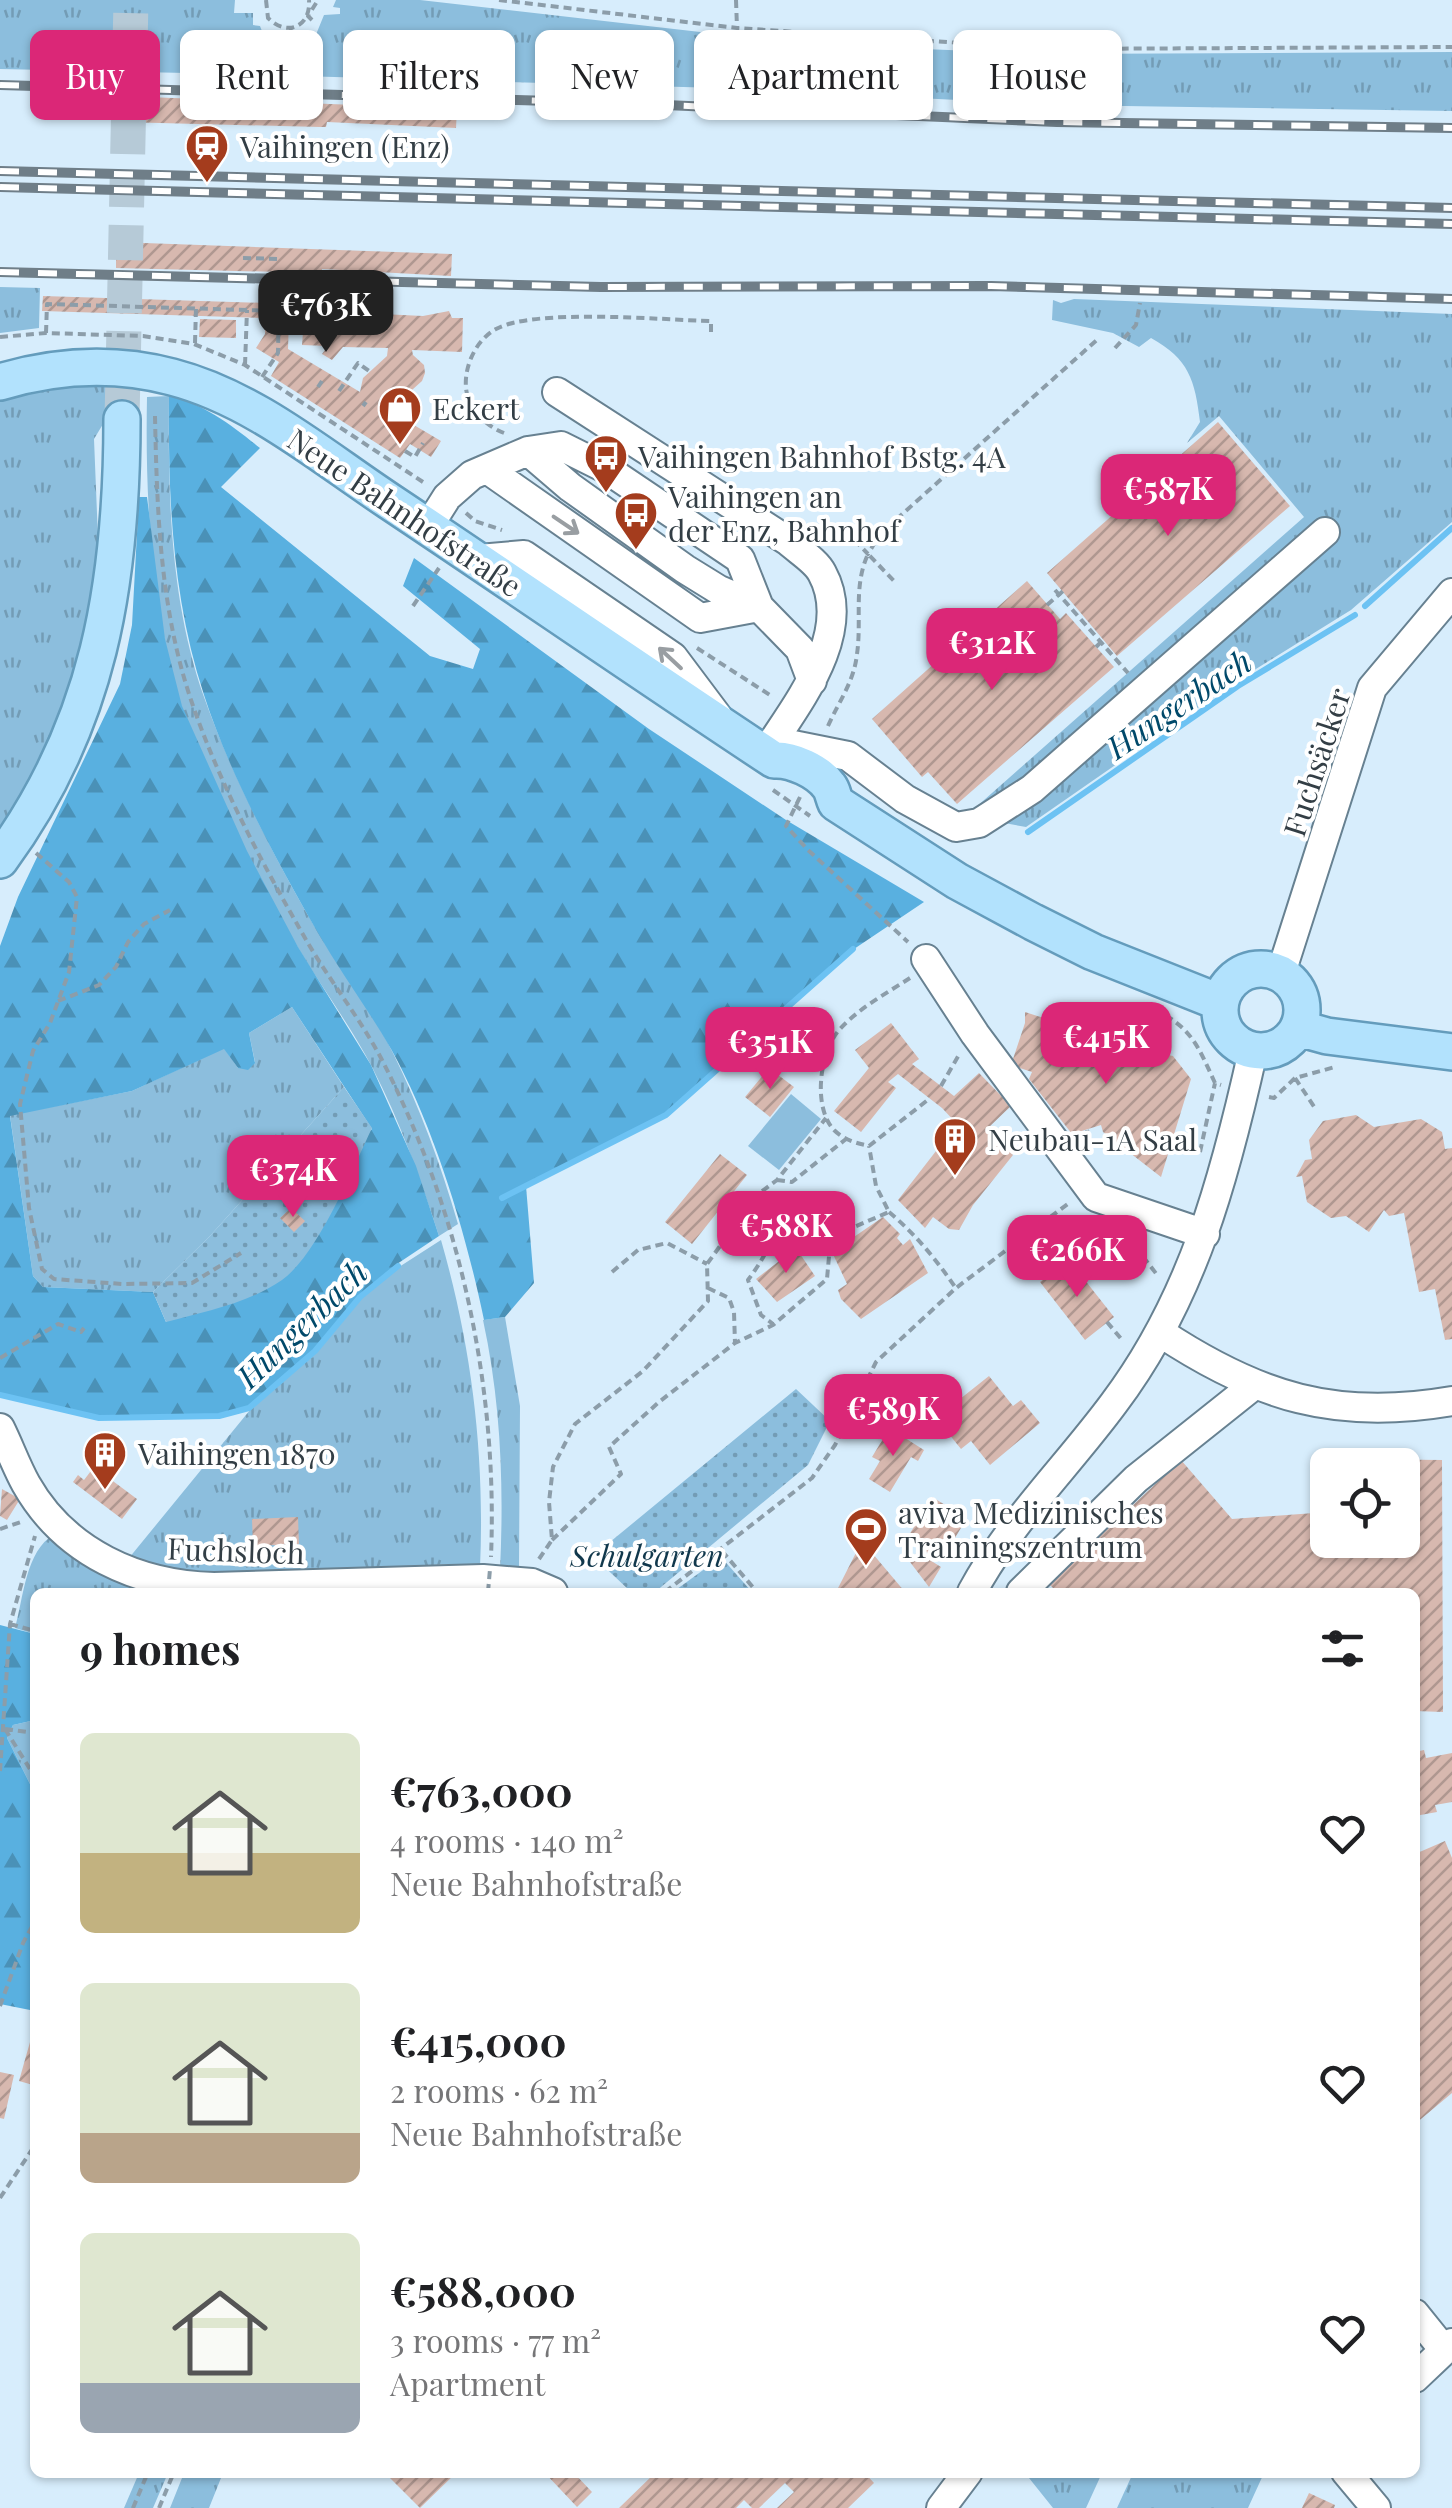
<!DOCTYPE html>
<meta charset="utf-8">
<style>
body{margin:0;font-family:"Playfair Display",serif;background:#f6f6f6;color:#202124;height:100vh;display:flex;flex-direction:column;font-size:38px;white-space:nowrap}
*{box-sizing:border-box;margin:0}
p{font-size:32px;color:#757577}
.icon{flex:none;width:55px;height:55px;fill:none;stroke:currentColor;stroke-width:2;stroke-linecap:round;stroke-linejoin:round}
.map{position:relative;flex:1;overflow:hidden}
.sheet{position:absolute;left:30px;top:1588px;width:1390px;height:890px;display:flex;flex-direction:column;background:#fff;border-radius:15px;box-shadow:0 2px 8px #0004}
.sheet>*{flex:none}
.banner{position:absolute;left:30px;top:30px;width:1392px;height:90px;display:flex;gap:20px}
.buttons{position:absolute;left:1310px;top:1448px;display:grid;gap:20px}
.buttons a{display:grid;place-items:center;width:110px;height:110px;border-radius:15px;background:#fff;box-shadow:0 2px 8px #0004;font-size:50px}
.price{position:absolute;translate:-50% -85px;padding:0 22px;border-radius:20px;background:#db2777;color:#fff;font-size:32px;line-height:65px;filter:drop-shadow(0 2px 5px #0008)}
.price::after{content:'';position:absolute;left:50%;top:60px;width:30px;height:22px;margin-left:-15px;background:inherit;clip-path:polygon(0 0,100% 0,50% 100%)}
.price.current{background:#222;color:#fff}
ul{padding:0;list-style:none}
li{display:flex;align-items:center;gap:30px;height:250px;padding:0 50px}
li span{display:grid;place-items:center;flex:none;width:280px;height:200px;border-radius:15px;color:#555}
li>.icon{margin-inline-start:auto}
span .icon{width:120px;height:120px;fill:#fffc;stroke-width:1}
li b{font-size:42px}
h2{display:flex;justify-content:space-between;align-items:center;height:120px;padding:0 50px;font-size:42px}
.chip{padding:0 35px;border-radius:15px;background:#fff;box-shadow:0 2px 8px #0004;font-size:35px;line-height:90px}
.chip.current{background:#db2777;color:#fff}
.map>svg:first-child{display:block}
.grass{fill:url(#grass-tufts)}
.forest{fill:url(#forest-firs);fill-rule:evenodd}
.garden{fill:url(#garden-dots)}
.pitch{fill:#8cbedd}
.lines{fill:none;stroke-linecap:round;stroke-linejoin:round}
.stream{stroke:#6cc2f3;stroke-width:6}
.building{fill:url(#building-hatch);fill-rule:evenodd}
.major-tunnel{stroke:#b6cad7;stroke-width:35;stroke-dasharray:35 18;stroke-linecap:butt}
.minor-casing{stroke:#678191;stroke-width:32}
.major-casing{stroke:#649cbc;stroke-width:40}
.path{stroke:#8c9da9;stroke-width:4;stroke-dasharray:8 5;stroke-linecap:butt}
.minor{stroke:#fff;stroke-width:28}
.major{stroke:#b2e2fd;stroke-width:35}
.rail-casing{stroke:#6f7e88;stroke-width:10}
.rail{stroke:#fff;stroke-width:6;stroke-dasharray:19;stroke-linecap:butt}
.path-bridge{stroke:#8c9da9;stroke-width:4;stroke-dasharray:8 5;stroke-linecap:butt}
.oneway{stroke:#999ea2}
.labels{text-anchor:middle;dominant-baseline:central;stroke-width:8;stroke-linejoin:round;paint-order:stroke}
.poi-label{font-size:30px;fill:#333e45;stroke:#fff;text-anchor:start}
.street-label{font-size:30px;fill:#333e45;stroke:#fff}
.park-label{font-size:30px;font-style:italic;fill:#11384c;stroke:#fff}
.water-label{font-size:32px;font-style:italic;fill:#00496a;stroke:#fff}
</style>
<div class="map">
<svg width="1452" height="2508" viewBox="0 0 1452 2508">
<defs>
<pattern id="grass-tufts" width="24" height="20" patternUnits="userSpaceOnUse" patternTransform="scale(2.5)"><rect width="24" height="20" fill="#8cbedd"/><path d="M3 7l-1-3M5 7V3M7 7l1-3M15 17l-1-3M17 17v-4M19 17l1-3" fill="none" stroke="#739cb5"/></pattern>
<pattern id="forest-firs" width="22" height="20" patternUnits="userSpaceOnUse" patternTransform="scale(2.5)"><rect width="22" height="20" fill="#59b0e0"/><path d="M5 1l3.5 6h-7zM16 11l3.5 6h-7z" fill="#4a91b7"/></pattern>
<pattern id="garden-dots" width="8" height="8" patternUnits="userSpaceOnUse" patternTransform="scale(2.5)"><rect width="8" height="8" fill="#8cbedd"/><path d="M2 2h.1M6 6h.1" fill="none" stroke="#739cb5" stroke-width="1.8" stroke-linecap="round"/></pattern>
<pattern id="building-hatch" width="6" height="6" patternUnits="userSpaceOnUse" patternTransform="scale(2.5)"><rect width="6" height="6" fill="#d7b8af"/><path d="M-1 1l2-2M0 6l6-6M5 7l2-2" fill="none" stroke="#af9790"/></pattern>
</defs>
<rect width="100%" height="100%" fill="#d7edfc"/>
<path class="grass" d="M0 0H235L234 13H253V25L260 26 279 75 0 69Z
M336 0H420L744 37 898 48 1051 54 1452 52V111L1059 105 718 88 299 76 324 15 340 14V8L333 7Z
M0 287 40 288 39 328 0 333Z
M1074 299 1452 314V522L1351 610 1235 682 1026 827 966 816 1304 517 1219 416 1187 443 1200 422C1195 380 1189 359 1151 338L1139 347 1113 333 1052 320 1053 300 1061 303Z
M67 382 126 386 94 439 99 563 75 675 32 781 0 833V396Z
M169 396C168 497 170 600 204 697 231 773 279 868 321 937 344 976 373 1013 393 1053 420 1108 441 1165 458 1224L439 1236C420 1178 400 1121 372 1067 351 1027 323 989 300 951 259 881 205 781 181 705 151 607 145 499 147 397Z
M292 1007 344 1087 210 1236 153 1292 43 1287 33 1276 10 1115 132 1091 224 1048 238 1068 255 1062 249 1033Z
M441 1240C472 1348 485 1455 480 1568L455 1564 215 1574 172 1572 129 1558 250 1410 316 1352 361 1298 399 1267Z
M505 1317 520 1406 519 1568 500 1570C504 1486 501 1403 483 1320Z
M54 1535 168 1592H35V1634L15 1628C23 1600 26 1549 54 1535Z
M35 1720V1794L7 1738 13 1725Z
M139 2473H168L153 2508H124Z
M184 2473H223L209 2508H170Z
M1025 2473H1102L1086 2508H1053Z
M1133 2473V2472L1264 2473 1248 2508H1117Z"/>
<path class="forest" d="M169 396C206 405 230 424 260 448L221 487 430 656 473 669 480 649 403 586 414 558 649 729 786 820 924 902 854 949 667 1115 526 1186 534 1283 505 1317 484 1320C466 1233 434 1126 391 1049 368 1009 341 973 318 933 277 862 229 773 204 695 172 597 168 497 169 396Z
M139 497H147L165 639 182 706 247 851 298 947 371 1065 416 1166 439 1236 397 1264 359 1296 314 1349 249 1407 219 1414 99 1417 0 1393V946L18 897 120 684 132 625ZM292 1007 372 1129 166 1322 153 1292 43 1287 33 1276 10 1116 132 1091 224 1049 238 1068 248 1070 255 1063 249 1033Z
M0 1625 35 1634V1720L13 1725 7 1738 35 1794V2011L0 2004Z"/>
<path class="garden" d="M344 1087 372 1128C352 1170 318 1254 282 1280 249 1303 204 1312 166 1322L153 1292 210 1236Z
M796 1389 830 1421 808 1465 655 1592H631L593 1556Z
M721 1557 752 1592H673Z"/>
<path class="pitch" d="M791 1094 821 1119 779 1170 748 1146Z"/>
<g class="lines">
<path class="stream" d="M1365 606 1452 528
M1028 832 1238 686 1355 615
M502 1198 666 1115 853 949
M0 1395 99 1418 219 1416 249 1408 315 1351 360 1297 398 1266"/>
</g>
<path class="building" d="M122 96 457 109 456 128 327 122 326 127H320L121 122Z
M116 242 452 254 451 276 322 269V273L116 268Z
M267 291 290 292 289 309 303 322V312L361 314V309L382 310V314L423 316 449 311 452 318H463L462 352 412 350 413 355 424 365 425 373 422 381 403 398 380 405 441 441 431 457 410 444 400 458 271 376 279 362 256 348 265 334V318L42 311 43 296 266 303ZM289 319 303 332 302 345 328 346 322 354 332 360 343 347 388 348 387 356 363 378 360 392 288 349Z
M200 319 236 320V338L199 337Z
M1218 422 1290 506 1117 656 1047 573Z
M1027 581 1060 619 1066 613 1114 667 957 804 928 772 922 777 872 719Z
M1025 1012 1117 1042 1116 1045 1173 1056 1191 1079 1161 1177 1103 1132 1101 1125 1072 1134 1029 1079 1032 1072 1011 1065 1025 1023Z
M891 1023 919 1059 912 1064 954 1096 979 1073 1011 1106 987 1129 1013 1155 973 1205 959 1230 949 1229 933 1217 925 1228 898 1200 957 1124 942 1108 898 1074 888 1082 896 1088 861 1132 834 1111 869 1068 855 1050Z
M769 1068 794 1087 770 1117 745 1097Z
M1356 1115 1374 1127 1421 1119 1442 1132 1445 1149 1452 1148V1339L1445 1340 1435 1289 1419 1292 1404 1213 1389 1216 1384 1210 1369 1232 1346 1216 1331 1218 1307 1202 1302 1176 1296 1177 1305 1160 1312 1159 1309 1140 1323 1121Z
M720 1154 747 1175 692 1244 665 1222Z
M291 1208 305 1221 294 1232 280 1218Z
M883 1217 900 1234 897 1238 903 1245 910 1239 928 1273 861 1319 841 1299 838 1290 847 1284 832 1252Z
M796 1248 815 1276 777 1302 756 1279Z
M1069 1260 1114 1317 1085 1340 1040 1282Z
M989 1376 1013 1406 1021 1400 1040 1423 990 1465 971 1441 961 1449 936 1418Z
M889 1429 900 1435 903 1430 908 1434 905 1438 924 1450 918 1461 911 1457 890 1492 869 1479 880 1461 872 1457Z
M1345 1459 1442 1460 1443 1712 1415 1711V1592H1057L1049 1584 1181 1460 1232 1519 1328 1512V1540H1402V1465H1345Z
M94 1467 137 1499 122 1519 73 1482 78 1475 84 1480Z
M2 1489 20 1499 7 1520 0 1516Z
M932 1497 967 1518 941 1561 906 1540Z
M298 1517 299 1544 253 1546 252 1519Z
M862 1541 905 1592H836Z
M917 1552 941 1567 929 1587 910 1562Z
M1424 1750 1426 1758 1452 1753V1802L1435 1805 1437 1812 1415 1816V1752Z
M1445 1841 1452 1858V2093L1415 2124V1854Z
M32 2035 35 2036 33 2085 19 2081Z
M0 2072 14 2075 4 2119 0 2118Z
M384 2472H457L420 2508Z
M544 2472H573L592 2492 577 2507Z
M656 2472H864L874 2483 848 2508H777L794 2492 785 2483 759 2508H752L744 2500 736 2508H619Z
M1309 2493 1335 2505 1334 2508H1302Z"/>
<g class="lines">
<path class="major-tunnel" d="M122 419 131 0"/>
<g class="minor-casing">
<path id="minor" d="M557 392 788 541C799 551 816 561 822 573 855 633 796 705 766 752
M528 451 570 487 685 569 719 590 759 607 800 649 812 681
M487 469 700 618 759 607
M428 527 447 497 472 475 528 451 561 446 605 468 740 559 759 607
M479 559 524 555 673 657 718 717
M773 741 848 756 905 799 956 827 979 823 1032 789 1325 532
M926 959 975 1034 1096 1197 1205 1234
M1281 973 1372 688 1452 593
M1161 1333C1258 1397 1336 1421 1452 1401
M0 1428C9 1446 16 1466 26 1484 65 1553 138 1585 214 1587L483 1579 532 1583 553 1592
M972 1592C1011 1520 1066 1468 1114 1403 1193 1298 1225 1177 1253 1051
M1021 1592 1136 1479 1254 1385
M1415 2314 1444 2350
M1415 2378 1452 2343
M1346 2472 1376 2508
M941 2508 968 2472"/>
</g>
<g class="major-casing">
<path id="major" d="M0 382C57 365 115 362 172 377 253 398 321 456 389 501 518 587 645 675 774 760 792 759 818 771 829 786 833 791 833 797 836 803L957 881 1033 922 1093 952 1219 1002
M0 860C99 725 122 583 122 419
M1220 1010a41 41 0 1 1 82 0a41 41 0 1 1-82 0Z
M1298 1028 1327 1036 1452 1052"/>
</g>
<path class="path" d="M266 0 268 18C287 37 311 27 309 0
M499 0 737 28 1051 49 1452 47
M736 0 737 28
M312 20 308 16 318 0
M290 58 291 29
M250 113H287
M243 258 281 259
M46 333 47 304 279 311
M0 337 46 333 143 336 194 344 245 365 426 484
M195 343 196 308
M1115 348 1136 325 1140 303
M245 365 247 310
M262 377 278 353 279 292
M318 387 322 381
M339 391 358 363 369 371
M363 406 366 402
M155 416C157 512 160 608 191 700 219 783 262 863 305 938 329 980 360 1018 382 1060 460 1212 498 1386 491 1557
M504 433C486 426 468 409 466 388 464 366 476 340 496 329 534 308 663 320 711 321V335
M405 451 415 457 423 443
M466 513 475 521 502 530
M826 541 842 527 868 554 880 534 1099 338
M1055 590 1128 673
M413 606 439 568
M697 648 773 697
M828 726C839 701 854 682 857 654 862 619 853 587 868 554L895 582
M773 790 810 816
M800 797 786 826 808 850 908 942
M36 853 69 882 77 897 69 972 50 1023 33 1051 20 1104 29 1208 42 1269 54 1279 122 1284 192 1283 241 1253
M910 978C887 993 859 1008 840 1029 820 1050 812 1107 834 1130 844 1140 856 1143 869 1146L929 1099
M58 1001 99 985 116 967 128 942 144 924 170 910
M1154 1009C1192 1028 1198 1046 1215 1083L1221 1085
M1295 1078 1315 1108
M941 1086 960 1053
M1269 1097 1274 1098 1295 1078 1335 1067
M1087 1130 1090 1144
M1200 1152 1215 1083
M777 1180 792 1182 846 1139
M757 1195C788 1222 767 1254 748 1280L761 1315 773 1324
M889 1212C915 1234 936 1259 955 1287
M1127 1236 1158 1276
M612 1272 638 1250 667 1243 707 1264
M708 1288 729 1298 734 1312 735 1343
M1107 1322 1123 1341
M0 1358 58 1324 81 1332 84 1328
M0 1529 24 1521
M552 1540 621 1474 609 1447 659 1402 735 1343 773 1325 827 1279 830 1245 854 1227 889 1212 876 1186 869 1146
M722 1551 757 1592
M539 1559 552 1540 549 1502 553 1467 575 1424 643 1371 708 1301 707 1264 757 1195 777 1180 826 1118
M665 1592 812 1478 835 1445 876 1362 956 1288 1069 1203
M10 1624 35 1631
M5 1729 35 1777
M5 1729 35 1733
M0 1771 10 1624 35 1536
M0 2006 23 1943 35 1921
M0 2198 35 2145
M133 2508 148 2472
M159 2508 174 2472"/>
<use href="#minor" class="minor"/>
<use href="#major" class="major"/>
<g class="rail-casing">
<path id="rail" d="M0 85 619 103 1057 122 1452 128
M0 171 1452 208
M0 187 1452 224
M0 272 601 287 991 286 1452 299"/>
</g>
<use href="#rail" class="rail"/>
<path class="path-bridge" d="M1047 605 1063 591
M1096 647 1104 639
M488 1592 490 1569"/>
</g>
<defs><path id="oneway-shaft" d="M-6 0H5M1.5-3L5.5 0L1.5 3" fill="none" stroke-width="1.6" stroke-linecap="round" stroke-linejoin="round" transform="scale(2.5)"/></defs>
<g class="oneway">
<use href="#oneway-shaft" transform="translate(566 525) rotate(34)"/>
<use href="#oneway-shaft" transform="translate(670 658) rotate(-137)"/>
</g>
<defs>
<g id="station-pin" transform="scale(2.25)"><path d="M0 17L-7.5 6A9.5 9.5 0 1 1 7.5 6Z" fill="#a43c1d" stroke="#fff"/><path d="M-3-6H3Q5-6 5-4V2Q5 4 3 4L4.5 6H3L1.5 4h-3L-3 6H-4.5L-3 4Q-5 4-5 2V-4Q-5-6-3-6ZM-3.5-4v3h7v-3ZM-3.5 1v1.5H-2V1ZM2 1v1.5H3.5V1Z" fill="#fff"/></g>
<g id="shop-pin" transform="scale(2.25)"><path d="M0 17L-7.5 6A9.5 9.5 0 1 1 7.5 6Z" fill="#a43c1d" stroke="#fff"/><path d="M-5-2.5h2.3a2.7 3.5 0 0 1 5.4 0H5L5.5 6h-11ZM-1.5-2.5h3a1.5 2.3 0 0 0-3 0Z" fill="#fff"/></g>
<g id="bus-pin" transform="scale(2.25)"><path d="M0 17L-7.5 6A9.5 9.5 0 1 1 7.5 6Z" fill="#a43c1d" stroke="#fff"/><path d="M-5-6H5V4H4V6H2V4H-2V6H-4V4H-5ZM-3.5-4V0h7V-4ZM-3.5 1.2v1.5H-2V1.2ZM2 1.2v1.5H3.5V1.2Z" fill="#fff"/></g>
<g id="building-pin" transform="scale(2.25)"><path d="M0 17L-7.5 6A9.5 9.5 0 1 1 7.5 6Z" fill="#a43c1d" stroke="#fff"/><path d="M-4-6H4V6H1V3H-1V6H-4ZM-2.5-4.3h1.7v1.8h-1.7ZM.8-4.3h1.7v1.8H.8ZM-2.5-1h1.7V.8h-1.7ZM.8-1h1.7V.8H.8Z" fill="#fff"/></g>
<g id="stadium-pin" transform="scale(2.25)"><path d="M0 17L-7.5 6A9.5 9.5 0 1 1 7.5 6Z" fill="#a43c1d" stroke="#fff"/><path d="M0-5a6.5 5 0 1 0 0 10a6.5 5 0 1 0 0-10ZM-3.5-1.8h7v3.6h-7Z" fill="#fff"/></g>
</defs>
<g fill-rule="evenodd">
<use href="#station-pin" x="207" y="146"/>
<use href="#shop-pin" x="400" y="408"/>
<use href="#bus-pin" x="606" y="456"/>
<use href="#bus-pin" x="636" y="513"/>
<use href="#building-pin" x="955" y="1139"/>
<use href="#building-pin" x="105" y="1453"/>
<use href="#stadium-pin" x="866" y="1529"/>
</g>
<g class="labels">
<g class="poi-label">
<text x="240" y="146">Vaihingen (Enz)</text>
<text x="432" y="408">Eckert</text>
<text x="638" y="456">Vaihingen Bahnhof Bstg. 4A</text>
<text x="668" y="496">Vaihingen an<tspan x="668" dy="34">der Enz, Bahnhof</tspan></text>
<text x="988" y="1139">Neubau-1A Saal</text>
<text x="138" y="1453">Vaihingen 1870</text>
<text x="898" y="1512">aviva Medizinisches<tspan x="898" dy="34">Trainingszentrum</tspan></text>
</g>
<g class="street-label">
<text transform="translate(405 512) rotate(34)">Neue Bahnhofstraße</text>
<text transform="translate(1316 762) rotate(-72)">Fuchsäcker</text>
<text transform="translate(236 1550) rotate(2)">Fuchsloch</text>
</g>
<g class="park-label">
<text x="647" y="1555">Schulgarten</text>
</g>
<g class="water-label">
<text transform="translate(1178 703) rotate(-34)">Hungerbach</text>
<text transform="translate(301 1323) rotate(-44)">Hungerbach</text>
</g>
</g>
</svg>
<div class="buttons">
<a><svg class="icon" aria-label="locate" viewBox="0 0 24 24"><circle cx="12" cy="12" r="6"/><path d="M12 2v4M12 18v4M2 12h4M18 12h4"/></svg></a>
</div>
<b class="price current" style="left:326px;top:355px">€763K</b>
<b class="price" style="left:1168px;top:539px">€587K</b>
<b class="price" style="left:992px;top:693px">€312K</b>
<b class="price" style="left:1106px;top:1087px">€415K</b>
<b class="price" style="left:770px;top:1092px">€351K</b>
<b class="price" style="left:293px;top:1220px">€374K</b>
<b class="price" style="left:786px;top:1276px">€588K</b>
<b class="price" style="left:1077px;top:1300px">€266K</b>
<b class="price" style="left:893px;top:1459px">€589K</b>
<div class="banner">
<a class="chip current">Buy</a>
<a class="chip">Rent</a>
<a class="chip">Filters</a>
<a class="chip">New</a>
<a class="chip">Apartment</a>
<a class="chip">House</a>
</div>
<section class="sheet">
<h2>9 homes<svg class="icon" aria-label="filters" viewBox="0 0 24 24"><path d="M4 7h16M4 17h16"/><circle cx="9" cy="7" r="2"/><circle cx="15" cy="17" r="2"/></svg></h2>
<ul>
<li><span style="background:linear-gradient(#dfe7d0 60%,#c2b280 0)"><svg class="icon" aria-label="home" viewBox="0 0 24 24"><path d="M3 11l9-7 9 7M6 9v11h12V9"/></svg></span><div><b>€763,000</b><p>4 rooms · 140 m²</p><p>Neue Bahnhofstraße</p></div><svg class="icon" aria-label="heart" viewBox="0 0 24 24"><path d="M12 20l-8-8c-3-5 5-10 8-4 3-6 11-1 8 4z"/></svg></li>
<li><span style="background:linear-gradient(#dfe7d0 75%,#b9a48a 0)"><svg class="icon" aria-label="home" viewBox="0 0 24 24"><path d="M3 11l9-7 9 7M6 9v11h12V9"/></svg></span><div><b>€415,000</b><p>2 rooms · 62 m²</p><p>Neue Bahnhofstraße</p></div><svg class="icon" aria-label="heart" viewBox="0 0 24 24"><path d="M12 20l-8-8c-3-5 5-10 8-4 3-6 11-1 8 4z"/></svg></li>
<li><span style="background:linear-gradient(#dfe7d0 75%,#9aa5b1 0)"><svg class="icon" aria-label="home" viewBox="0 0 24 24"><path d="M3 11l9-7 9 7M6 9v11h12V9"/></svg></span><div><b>€588,000</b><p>3 rooms · 77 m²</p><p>Apartment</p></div><svg class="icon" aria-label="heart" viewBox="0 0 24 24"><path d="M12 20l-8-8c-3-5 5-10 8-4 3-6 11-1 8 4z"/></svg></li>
</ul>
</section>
</div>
